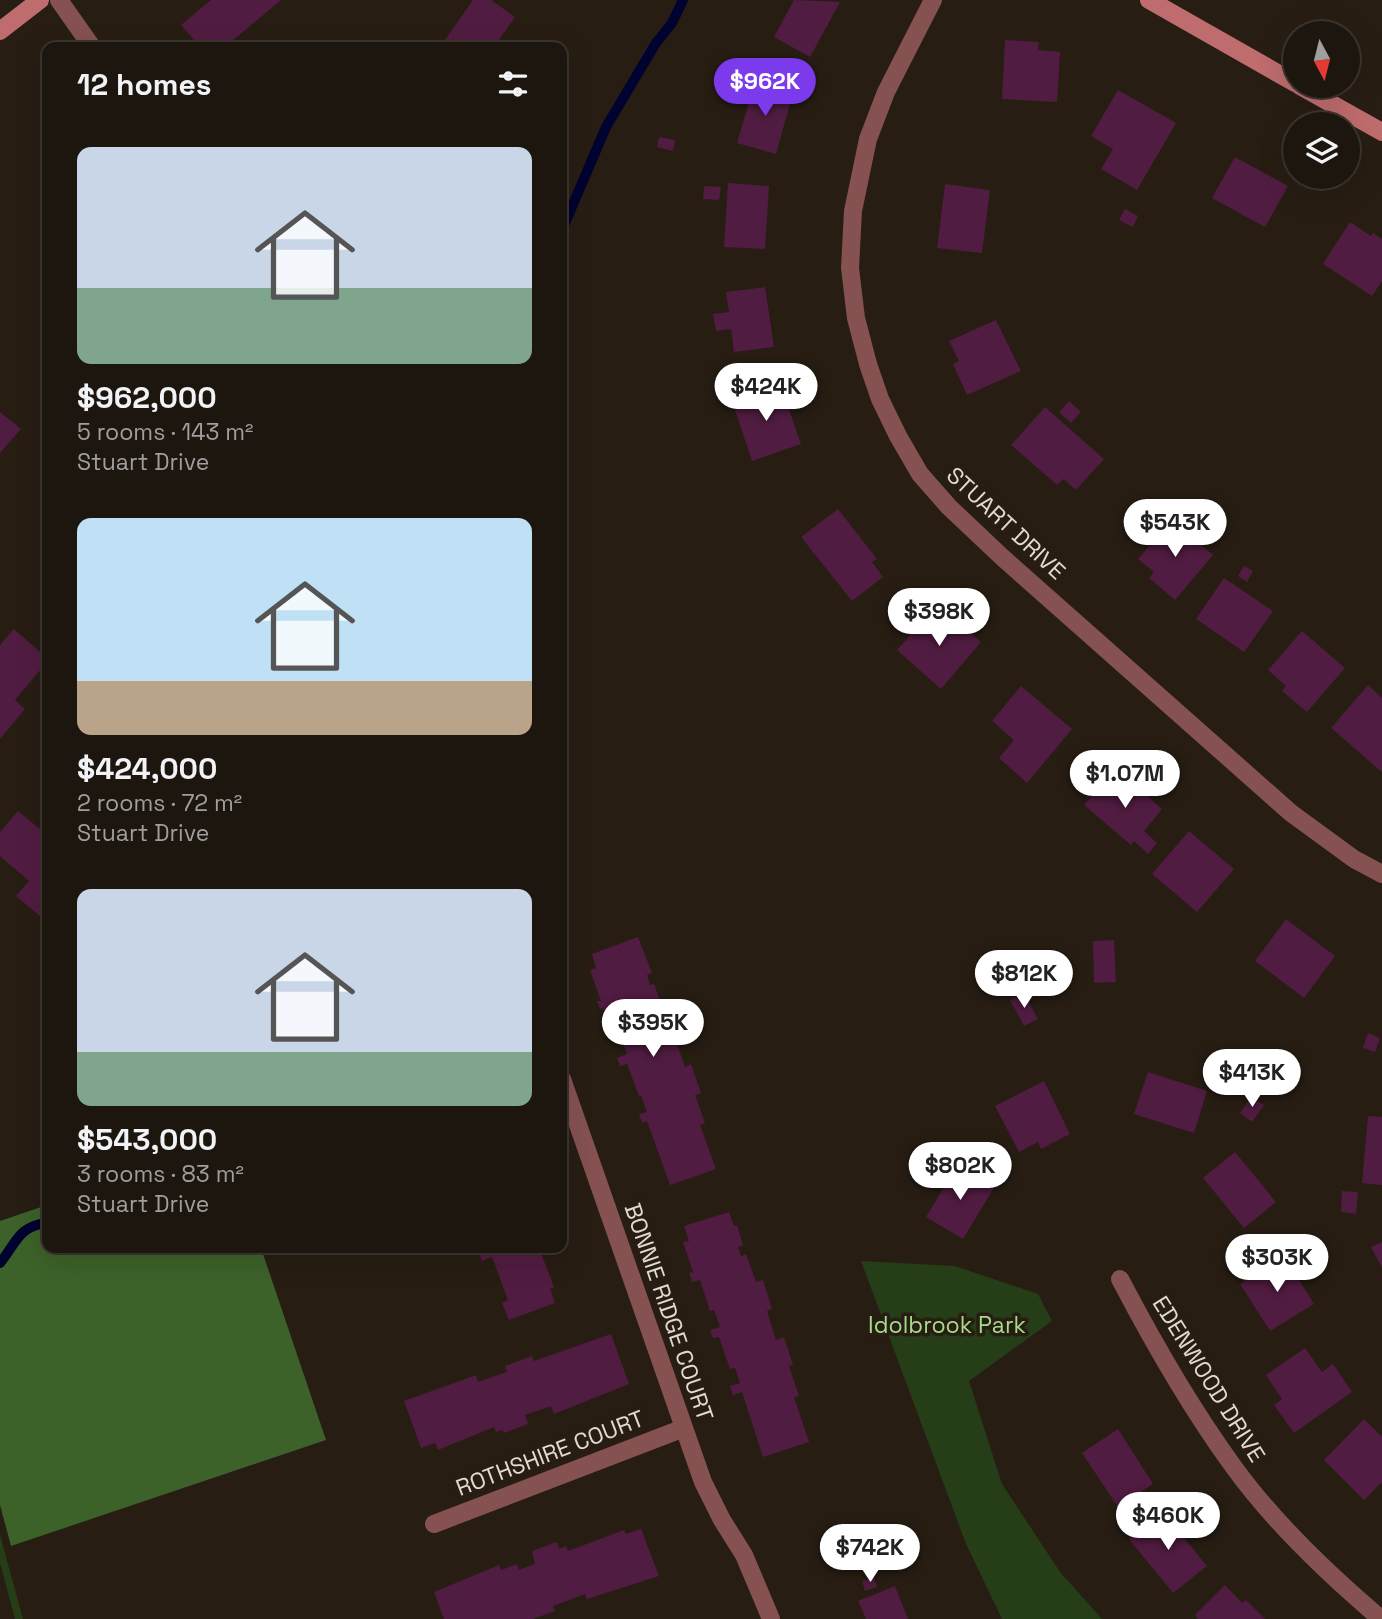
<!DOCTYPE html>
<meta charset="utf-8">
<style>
body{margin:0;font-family:"Space Grotesk",sans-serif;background:#251f17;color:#f1f3f6;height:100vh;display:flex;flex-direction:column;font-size:26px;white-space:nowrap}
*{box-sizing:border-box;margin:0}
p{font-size:23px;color:#a09f9e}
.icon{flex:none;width:38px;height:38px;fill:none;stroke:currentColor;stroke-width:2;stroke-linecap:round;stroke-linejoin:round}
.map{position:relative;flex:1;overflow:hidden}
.side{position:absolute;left:42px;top:42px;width:525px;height:1211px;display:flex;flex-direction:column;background:#1d160e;border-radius:14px;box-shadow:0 7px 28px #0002,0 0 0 2px #3b352e}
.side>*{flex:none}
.needle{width:46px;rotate:173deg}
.buttons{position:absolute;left:1283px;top:21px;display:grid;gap:14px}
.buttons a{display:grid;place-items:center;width:77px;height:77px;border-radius:50%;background:#1d160e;box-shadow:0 7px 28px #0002,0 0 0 2px #3b352e;font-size:35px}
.price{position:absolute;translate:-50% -60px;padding:0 16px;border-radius:24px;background:#fff;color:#222;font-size:23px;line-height:46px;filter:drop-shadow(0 2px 4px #0008)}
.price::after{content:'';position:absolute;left:50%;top:42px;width:21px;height:16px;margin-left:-10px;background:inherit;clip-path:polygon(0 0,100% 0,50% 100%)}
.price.selected{background:#7c3aed;color:#fff}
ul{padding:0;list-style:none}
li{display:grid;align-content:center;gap:14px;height:371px;padding:0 35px}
li span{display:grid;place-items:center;height:217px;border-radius:14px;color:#555}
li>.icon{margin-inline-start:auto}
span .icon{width:126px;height:126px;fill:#fffc;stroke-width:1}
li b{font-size:30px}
h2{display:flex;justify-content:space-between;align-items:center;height:84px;padding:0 35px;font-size:30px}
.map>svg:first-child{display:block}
.green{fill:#253e18}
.forest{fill:#3c6129}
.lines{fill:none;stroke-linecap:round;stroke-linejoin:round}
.stream{stroke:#00022f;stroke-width:10}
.building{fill:#511c41}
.street{stroke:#855151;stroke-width:18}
.secondary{stroke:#be6c6d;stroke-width:18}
.labels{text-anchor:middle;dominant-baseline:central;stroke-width:7;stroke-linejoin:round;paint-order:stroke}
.street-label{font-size:23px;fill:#e2dbd4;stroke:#271d13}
.park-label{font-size:23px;fill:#a5dc8b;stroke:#271d13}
</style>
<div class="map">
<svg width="1382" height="1619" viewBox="0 0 1382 1619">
<rect width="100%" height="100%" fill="#271d13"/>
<path class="green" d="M861 1261 955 1266 1038 1294 1052 1321 969 1381 1002 1484 1060 1572 1102 1619H1002L966 1544Z
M0 1535 23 1619H15L0 1563Z"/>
<path class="forest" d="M47 1205V1248H261L326 1440 11 1546 0 1505V1221Z"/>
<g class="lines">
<path class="stream" d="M562 230 606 127 656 43 672 23 683 0
M0 1263C16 1244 18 1226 47 1223"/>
</g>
<path class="building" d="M211 0H281L225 47H200L181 25Z
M473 0H491L515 17 494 47H440Z
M794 0 840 2 810 57 774 37Z
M1005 40 1039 42 1038 50 1060 52 1057 102 1002 99Z
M755 82 793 93 776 154 737 143Z
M1118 90 1176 123 1137 190 1101 169 1113 149 1091 136Z
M659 137 675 140 673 151 657 147Z
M1235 157 1288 186 1265 227 1212 198Z
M728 183 769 186 765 249 724 247Z
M945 184 990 190 982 253 937 248Z
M704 186 721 187 719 200 703 199Z
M1125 209 1138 216 1133 227 1119 220Z
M1350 222 1371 236 1373 233 1382 239V281L1372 296 1323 264Z
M765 287 774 347 734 352 731 329 716 331 713 314 729 312 726 292Z
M996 320 1021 371 967 395 953 364 959 361 949 341Z
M780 384 801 444 752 461 732 401Z
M1069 401 1081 412 1071 423 1059 412Z
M1045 407 1104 459 1076 490 1063 479 1057 485 1011 445Z
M0 412 21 429 0 453Z
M1175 504 1185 511 1179 520 1169 513Z
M838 509 877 559 872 562 883 577 852 601 801 537Z
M1171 520 1213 555 1175 600 1149 578 1154 572 1138 559Z
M1244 566 1253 571 1247 582 1238 576Z
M1224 578 1273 611 1244 652 1196 619Z
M934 608 952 624 955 620 981 642 941 689 897 650Z
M14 629 47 658V662L15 700 25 709 0 739V645Z
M1302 631 1345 668 1307 712 1282 691 1286 686 1268 670Z
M1368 685 1382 698V772L1331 728Z
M1021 686 1072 729 1027 783 999 758 1014 740 992 721Z
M1116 768 1162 809 1144 831 1157 843 1148 854 1134 841 1131 845 1084 805Z
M18 811 47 835V922L16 896 29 881 0 856V832Z
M1189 831 1234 869 1197 912 1152 874Z
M1286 919 1335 956 1304 998 1255 961Z
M638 937 652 973 647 975 650 985 654 984 663 1010 670 1007 679 1033 674 1035 685 1067 691 1064 701 1093 695 1095 705 1123 700 1125 716 1169 670 1185 647 1121 642 1123 639 1114 647 1112 641 1095 639 1096 627 1064 620 1066 617 1058 627 1054 621 1037 617 1038 613 1027 610 1028 603 1008 600 1009 597 1001H601L590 970 596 968 592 954Z
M1114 940 1116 982 1094 983 1093 941Z
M1024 993 1038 1019 1024 1026 1010 1000Z
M1368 1033 1380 1038 1375 1052 1363 1048Z
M1148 1072 1207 1091 1194 1133 1134 1114Z
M1044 1081 1070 1134 1041 1149 1038 1142 1019 1152 995 1106Z
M1251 1097 1264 1105 1252 1122 1240 1113Z
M1368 1116 1382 1117V1185L1362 1183Z
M1235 1152 1276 1202 1244 1228 1203 1178Z
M958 1164 995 1186 963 1239 926 1217Z
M1342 1191 1358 1192 1356 1214 1341 1212Z
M729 1212 734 1226 737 1225 743 1245 738 1247 741 1256 746 1254 756 1282 763 1280 772 1309 767 1311 776 1340 784 1337 793 1365 789 1366 799 1396 794 1397 809 1442 763 1457 742 1392 733 1395 730 1386 740 1383 735 1368 730 1369 719 1337 713 1338 710 1330 720 1327 714 1310 710 1311 700 1280 692 1282 689 1273 693 1272 683 1242 689 1241 684 1226Z
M1382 1242V1268L1371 1247Z
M479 1248H539L554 1287 550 1289 555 1303 509 1320 502 1303 508 1300 492 1257 482 1261 477 1249Z
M1284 1256 1314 1304 1270 1331 1240 1284Z
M611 1334 629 1384 554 1414 551 1406 525 1415 528 1424 504 1433 502 1430 496 1432 494 1427 438 1450 435 1443 421 1448 404 1401 476 1375 478 1382 507 1372 505 1366 532 1356 534 1361Z
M1305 1348 1322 1372 1333 1364 1352 1392 1294 1433 1274 1405 1282 1399 1266 1375Z
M1364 1419 1382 1437V1482L1364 1500 1324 1460Z
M1118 1429 1153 1484 1118 1507 1082 1453Z
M1162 1511 1207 1566 1173 1593 1129 1539Z
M641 1529 659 1576 587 1599 585 1594 553 1606 555 1611 533 1619H444L434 1592 499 1565 501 1570 517 1564 519 1570 535 1564 532 1551 557 1542 559 1549 566 1546 568 1551 624 1530 626 1534Z
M874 1577 877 1587 865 1591 862 1581Z
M1225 1585 1242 1603 1246 1600 1265 1619H1198L1195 1615Z
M895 1586 908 1619H866L858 1601Z"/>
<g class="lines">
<path class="street" d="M59 0 92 47
M933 0 886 92 868 139 853 211 850 268 856 318 868 364 880 399 898 436 920 474 949 507 1002 557 1291 813 1354 859 1382 874
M562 1079 703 1482 722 1520 744 1555 771 1619
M1120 1279C1154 1344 1190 1407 1233 1466 1274 1523 1328 1574 1381 1619
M434 1524 684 1428"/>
<path class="secondary" d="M1149 0 1295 83
M0 31 40 0
M1300 86 1382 132"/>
</g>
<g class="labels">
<g class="street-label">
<text transform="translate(1006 523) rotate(43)">STUART DRIVE</text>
<text transform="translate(669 1312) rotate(71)">BONNIE RIDGE COURT</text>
<text transform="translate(1209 1379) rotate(58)">EDENWOOD DRIVE</text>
<text transform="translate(550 1453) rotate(-21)">ROTHSHIRE COURT</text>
</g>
<g class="park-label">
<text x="947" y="1325">Idolbrook Park</text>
</g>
</g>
</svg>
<div class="buttons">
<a><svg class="needle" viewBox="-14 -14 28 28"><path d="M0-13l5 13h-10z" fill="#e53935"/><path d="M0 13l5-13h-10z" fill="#a09f9e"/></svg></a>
<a><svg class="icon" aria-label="layers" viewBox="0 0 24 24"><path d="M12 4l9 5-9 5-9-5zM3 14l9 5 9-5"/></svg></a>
</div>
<b class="price selected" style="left:765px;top:118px">$962K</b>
<b class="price" style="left:766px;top:423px">$424K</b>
<b class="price" style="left:1175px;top:559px">$543K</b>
<b class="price" style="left:939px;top:648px">$398K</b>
<b class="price" style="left:1125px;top:810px">$1.07M</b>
<b class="price" style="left:1024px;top:1010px">$812K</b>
<b class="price" style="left:653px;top:1059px">$395K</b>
<b class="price" style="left:1252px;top:1109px">$413K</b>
<b class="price" style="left:960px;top:1202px">$802K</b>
<b class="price" style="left:1277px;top:1294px">$303K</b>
<b class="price" style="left:1168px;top:1552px">$460K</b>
<b class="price" style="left:870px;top:1584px">$742K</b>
<section class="side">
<h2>12 homes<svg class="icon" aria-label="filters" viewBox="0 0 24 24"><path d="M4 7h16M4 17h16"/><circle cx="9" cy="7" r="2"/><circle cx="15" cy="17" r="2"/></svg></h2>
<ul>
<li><span style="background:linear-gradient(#c9d6e8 65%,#7fa58c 0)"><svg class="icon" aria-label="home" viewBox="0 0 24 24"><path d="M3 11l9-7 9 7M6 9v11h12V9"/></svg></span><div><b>$962,000</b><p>5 rooms · 143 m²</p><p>Stuart Drive</p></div></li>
<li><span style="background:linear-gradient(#bfe0f5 75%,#b9a48a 0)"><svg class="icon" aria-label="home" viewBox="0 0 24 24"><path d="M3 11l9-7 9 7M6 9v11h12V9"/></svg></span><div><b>$424,000</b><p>2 rooms · 72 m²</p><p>Stuart Drive</p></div></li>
<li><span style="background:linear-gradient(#c9d6e8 75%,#7fa58c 0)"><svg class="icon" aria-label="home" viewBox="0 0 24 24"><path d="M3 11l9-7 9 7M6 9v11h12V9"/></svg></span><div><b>$543,000</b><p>3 rooms · 83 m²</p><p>Stuart Drive</p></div></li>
</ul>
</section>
</div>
